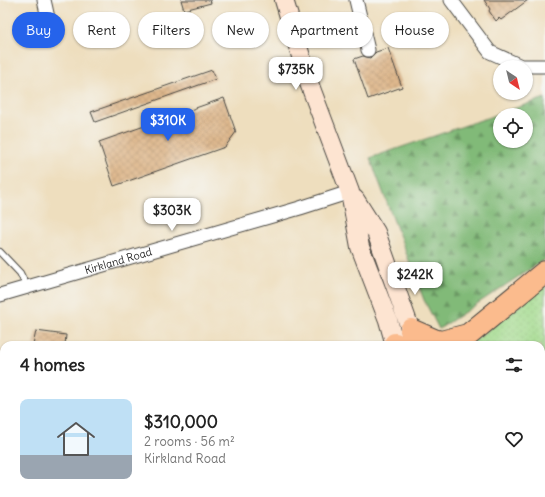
<!DOCTYPE html>
<meta charset="utf-8">
<style>
body{margin:0;font-family:Delius,sans-serif;background:#f6f6f6;color:#222;height:100vh;display:flex;flex-direction:column;font-size:15px;white-space:nowrap}
*{box-sizing:border-box;margin:0}
p{font-size:13px;color:#767676}
.icon{flex:none;width:22px;height:22px;fill:none;stroke:currentColor;stroke-width:2;stroke-linecap:round;stroke-linejoin:round}
.map{position:relative;flex:1;overflow:hidden}
.drawer{position:absolute;left:0px;top:341px;width:545px;height:156px;display:flex;flex-direction:column;background:#fff;border-radius:12px 12px 0 0;box-shadow:0 1px 3px #0004}
.drawer>*{flex:none}
.guide{position:absolute;left:12px;top:12px;width:521px;height:36px;display:flex;gap:8px}
.needle{width:26px;rotate:145deg}
.controls{position:absolute;left:493px;top:60px;display:grid;gap:8px}
.controls a{display:grid;place-items:center;width:40px;height:40px;border-radius:50%;background:#fff;box-shadow:0 1px 3px #0004;font-size:20px}
.price{position:absolute;translate:-50% -34px;padding:0 9px;border-radius:8px;background:#fff;color:#222;font-size:13px;line-height:26px;filter:drop-shadow(0 1px 2px #0008)}
.price::after{content:'';position:absolute;left:50%;top:24px;width:12px;height:9px;margin-left:-6px;background:inherit;clip-path:polygon(0 0,100% 0,50% 100%)}
.price.selected{background:#2563eb;color:#fff}
ul{padding:0;list-style:none}
li{display:flex;align-items:center;gap:12px;height:100px;padding:0 20px}
li+li{border-top:1px solid #e0e0e0}
li span{display:grid;place-items:center;flex:none;width:112px;height:80px;border-radius:8px;color:#555}
li>.icon{margin-inline-start:auto}
span .icon{width:48px;height:48px;fill:#fffc;stroke-width:1}
li b{font-size:17px}
h2{display:flex;justify-content:space-between;align-items:center;height:48px;padding:0 20px;font-size:17px}
.chip{padding:0 14px;border-radius:18px;background:#fff;box-shadow:0 1px 3px #0004;font-size:14px;line-height:36px}
.chip.selected{background:#2563eb;color:#fff}
.map>svg:first-child{display:block}
.grass{fill:url(#grass-dots);stroke:#66825c}
.forest{fill:url(#forest-firs);stroke:#567252;fill-rule:evenodd}
.building{fill:url(#building-cross-hatch)}
.lines{fill:none;stroke-linecap:round;stroke-linejoin:round}
.lane-casing{stroke:#484641;stroke-width:8}
.street-casing{stroke:#484641;stroke-width:15}
.secondary-casing{stroke:#484641;stroke-width:20}
.highway-casing{stroke:#484641;stroke-width:24}
.lane{stroke:#fff;stroke-width:6}
.street{stroke:#fff;stroke-width:13}
.secondary{stroke:#fde4d1;stroke-width:18}
.highway{stroke:#fbbb8d;stroke-width:22}
.labels{text-anchor:middle;dominant-baseline:central;stroke-width:3;stroke-linejoin:round;paint-order:stroke}
.street-label{font-size:11px;fill:#2b2b2b;stroke:#f6f6f2}
</style>
<div class="map">
<svg width="545" height="497" viewBox="0 0 545 497">
<defs>
<pattern id="grass-dots" width="8" height="8" patternUnits="userSpaceOnUse"><rect width="8" height="8" fill="#a2da8c"/><path d="M2 2h.1M6 6h.1" fill="none" stroke="#8cbb79" stroke-width="1.8" stroke-linecap="round"/></pattern>
<pattern id="forest-firs" width="22" height="20" patternUnits="userSpaceOnUse"><rect width="22" height="20" fill="#81ba78"/><path d="M5 1l3.5 6h-7zM16 11l3.5 6h-7z" fill="#6a9763"/></pattern>
<pattern id="building-cross-hatch" width="8" height="8" patternUnits="userSpaceOnUse"><rect width="8" height="8" fill="#deb88d"/><path d="M0 0l8 8M0 8l8-8" fill="none" stroke="#bf9e7a"/></pattern>
</defs>
<rect width="100%" height="100%" fill="#f6f6f2"/>
<filter id="ink" filterUnits="userSpaceOnUse"><feTurbulence type="fractalNoise" baseFrequency=".025" numOctaves="2"/><feDisplacementMap in="SourceGraphic" scale="8" xChannelSelector="R" yChannelSelector="G"/><feConvolveMatrix kernelMatrix="1 2 1 2 8 2 1 2 1" color-interpolation-filters="sRGB"/></filter>
<filter id="wash" filterUnits="userSpaceOnUse"><feTurbulence type="fractalNoise" baseFrequency=".012" numOctaves="4" result="noise"/><feDisplacementMap in="SourceGraphic" scale="16" xChannelSelector="R" yChannelSelector="G"/><feGaussianBlur stdDeviation="0.9" result="paint"/><feColorMatrix in="noise" values="0 0 0 0 0 0 0 0 0 0 0 0 0 0 0 0 0 1.4 0 .05"/><feComposite in="paint" operator="in"/></filter>
<g filter="url(#wash)">
<rect width="100%" height="100%" fill="#eedebe"/>
<path class="grass" d="M545 285V497H469L468 493H541V345H469Z
M328 493H422L423 497H325Z"/>
<path class="forest" d="M545 98V259L439 329 424 300 370 158ZM500 115H526V141H500Z
M541 386 545 391V483L541 486Z
M368 493H384L389 497H365Z
M485 493H531L526 497H486Z"/>
<g id="blocks">
<path class="building" d="M181 0H210L211 3 184 10Z
M484 0H528L501 20 499 18 496 21 489 11 490 9Z
M388 48 402 87 368 99 354 59 363 56 370 58 376 52Z
M212 70 216 79 95 122 91 112Z
M224 98 236 132 225 147 114 186 99 142Z
M36 331 66 335 65 345H33Z"/>
</g>
</g>
<g filter="url(#ink)">
<use href="#blocks" fill-opacity="0" stroke="#484641" stroke-width="1"/>
<g class="lines">
<g class="lane-casing">
<path id="lane" d="M0 252 20 273 27 287"/>
</g>
<g class="street-casing">
<g id="street">
<path d="M44 0 50 27"/>
<path d="M356 0 368 50"/>
<path d="M451 0 490 52 521 66H545"/>
<path id="s1" d="M0 295 300 208 350 192"/>
<path d="M0 494 2 497"/>
</g>
</g>
<g class="secondary-casing">
<path id="secondary" d="M284 0 309 83 350 192 360 247 388 320 395 345
M355 199 376 232 416 345
M434 493 435 497
M455 493V497"/>
</g>
<g class="highway-casing">
<path id="highway" d="M411 330 434 340 441 342 468 335
M395 345V344
M456 345 545 272
M315 497 318 493"/>
</g>
<use href="#lane" class="lane"/>
<use href="#street" class="street"/>
<use href="#secondary" class="secondary"/>
<use href="#highway" class="highway"/>
</g>
</g>
<g class="labels">
<g class="street-label">
<text stroke="none"><textPath href="#s1" startOffset="123">Kirkland Road</textPath></text>
</g>
</g>
</svg>
<div class="controls">
<a><svg class="needle" viewBox="-14 -14 28 28"><path d="M0-13l5 13h-10z" fill="#e53935"/><path d="M0 13l5-13h-10z" fill="#767676"/></svg></a>
<a><svg class="icon" aria-label="locate" viewBox="0 0 24 24"><circle cx="12" cy="12" r="6"/><path d="M12 2v4M12 18v4M2 12h4M18 12h4"/></svg></a>
</div>
<b class="price" style="left:296px;top:91px">$735K</b>
<b class="price selected" style="left:168px;top:142px">$310K</b>
<b class="price" style="left:172px;top:232px">$303K</b>
<b class="price" style="left:415px;top:296px">$242K</b>
<div class="guide">
<a class="chip selected">Buy</a>
<a class="chip">Rent</a>
<a class="chip">Filters</a>
<a class="chip">New</a>
<a class="chip">Apartment</a>
<a class="chip">House</a>
</div>
<section class="drawer">
<h2>4 homes<svg class="icon" aria-label="filters" viewBox="0 0 24 24"><path d="M4 7h16M4 17h16"/><circle cx="9" cy="7" r="2"/><circle cx="15" cy="17" r="2"/></svg></h2>
<ul>
<li><span style="background:linear-gradient(#bfe0f5 70%,#9aa5b1 0)"><svg class="icon" aria-label="home" viewBox="0 0 24 24"><path d="M3 11l9-7 9 7M6 9v11h12V9"/></svg></span><div><b>$310,000</b><p>2 rooms · 56 m²</p><p>Kirkland Road</p></div><svg class="icon" aria-label="heart" viewBox="0 0 24 24"><path d="M12 20l-8-8c-3-5 5-10 8-4 3-6 11-1 8 4z"/></svg></li>
</ul>
</section>
</div>
